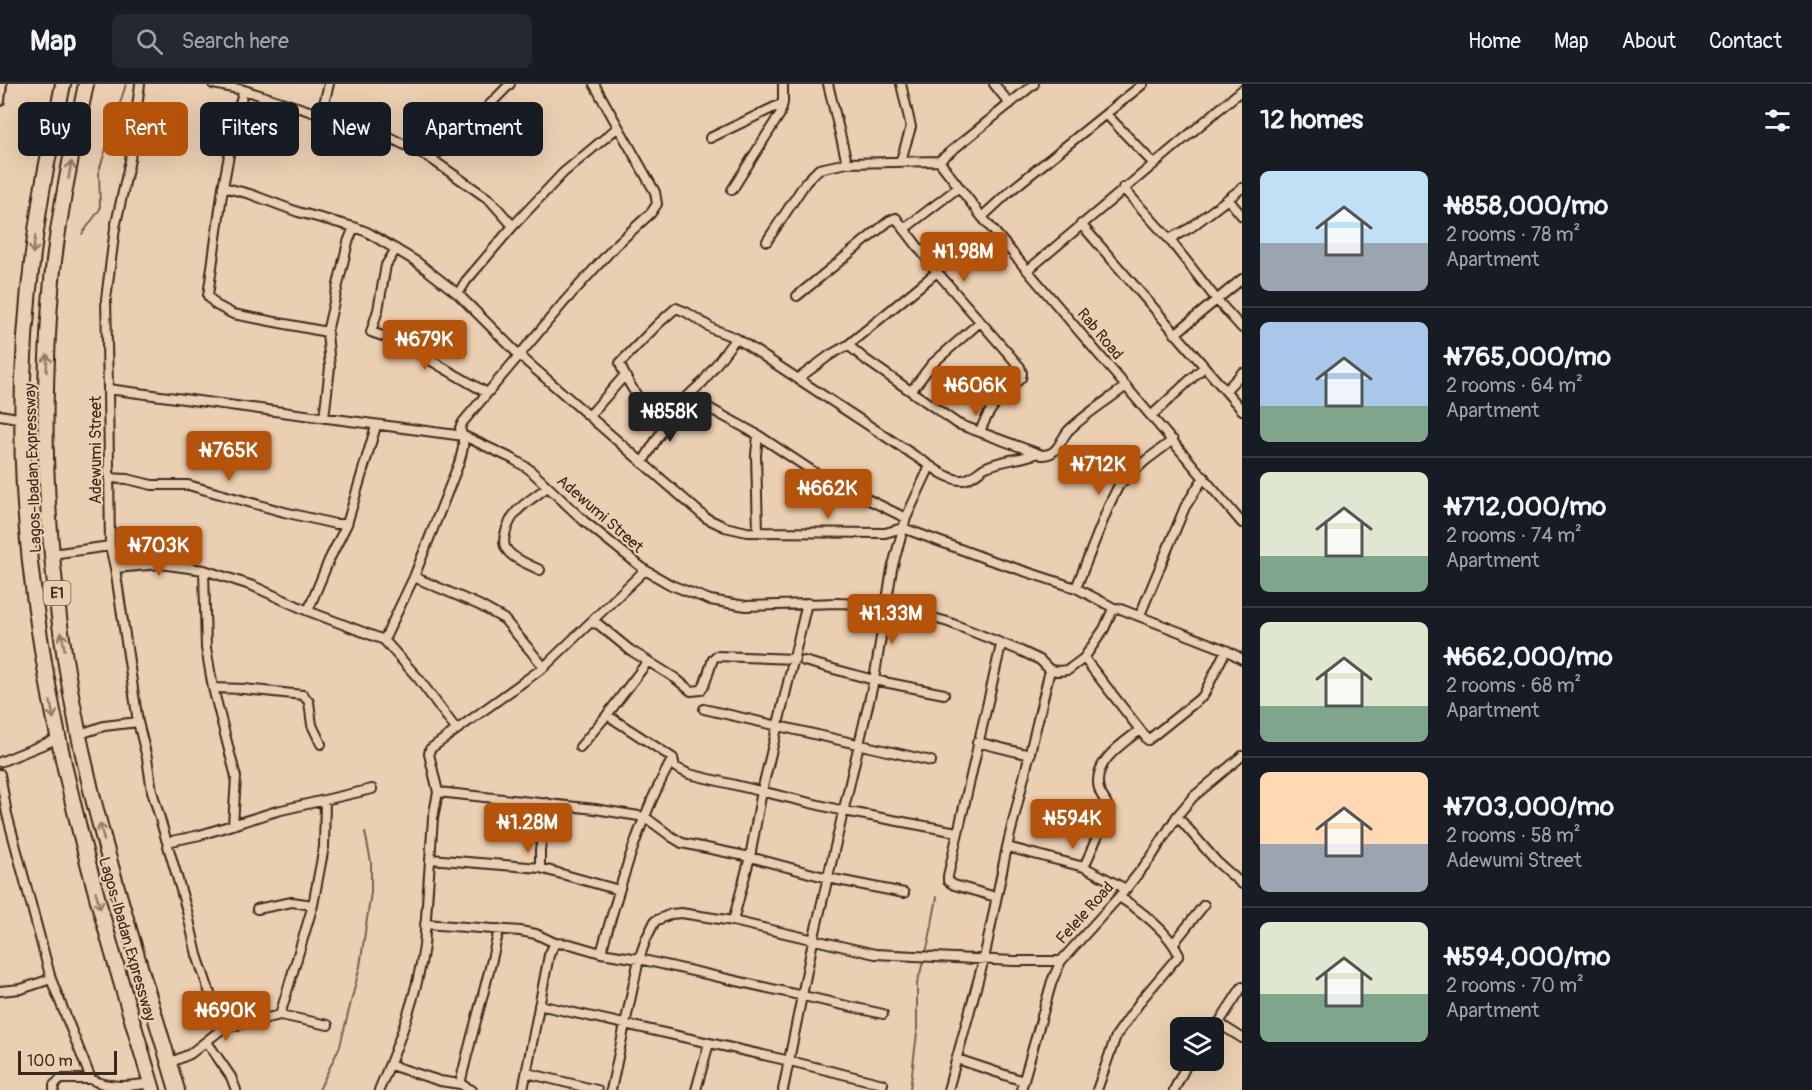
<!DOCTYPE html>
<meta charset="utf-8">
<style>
body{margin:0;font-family:Pangolin,sans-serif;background:#242831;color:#f1f3f6;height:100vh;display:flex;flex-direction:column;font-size:22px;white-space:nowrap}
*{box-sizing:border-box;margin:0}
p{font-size:20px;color:#9ea1a6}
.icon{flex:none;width:33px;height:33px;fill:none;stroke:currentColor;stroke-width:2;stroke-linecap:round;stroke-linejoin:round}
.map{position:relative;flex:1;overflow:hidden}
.details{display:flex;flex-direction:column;background:#171b24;width:570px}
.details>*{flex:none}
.banner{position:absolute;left:18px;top:18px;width:570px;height:54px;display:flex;gap:12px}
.fabs{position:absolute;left:1170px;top:933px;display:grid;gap:12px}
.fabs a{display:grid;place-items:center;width:54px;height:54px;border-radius:9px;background:#171b24;box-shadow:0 6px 24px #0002;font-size:30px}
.scale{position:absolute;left:18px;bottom:15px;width:99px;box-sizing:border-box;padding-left:6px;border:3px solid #3b2a1e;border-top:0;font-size:16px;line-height:21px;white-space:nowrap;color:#3b2a1e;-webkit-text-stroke:4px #ebcfb2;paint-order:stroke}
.price{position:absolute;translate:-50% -51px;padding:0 14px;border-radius:6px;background:#b45309;color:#fff;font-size:20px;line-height:39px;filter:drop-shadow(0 2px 3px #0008)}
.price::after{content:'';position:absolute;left:50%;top:36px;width:18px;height:14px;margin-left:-9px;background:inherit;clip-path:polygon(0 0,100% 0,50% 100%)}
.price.current{background:#222;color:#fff}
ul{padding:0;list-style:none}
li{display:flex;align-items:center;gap:18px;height:150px;padding:0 18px}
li+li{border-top:2px solid #363941}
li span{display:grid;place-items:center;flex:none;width:168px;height:120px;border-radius:9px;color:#555}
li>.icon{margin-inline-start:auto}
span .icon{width:72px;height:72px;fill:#fffc;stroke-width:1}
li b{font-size:26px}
h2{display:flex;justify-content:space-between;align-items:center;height:72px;padding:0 18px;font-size:26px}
.tag{padding:0 21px;border-radius:9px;background:#171b24;box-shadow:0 6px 24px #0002;font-size:21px;line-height:54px}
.tag.current{background:#b45309;color:#fff}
header{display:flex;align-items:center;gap:36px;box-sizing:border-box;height:84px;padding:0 30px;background:#171b24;border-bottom:2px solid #363941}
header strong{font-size:28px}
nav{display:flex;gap:33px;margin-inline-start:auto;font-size:21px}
.search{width:420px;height:54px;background:#242831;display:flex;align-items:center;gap:15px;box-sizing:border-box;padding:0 21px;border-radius:9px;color:#9ea1a6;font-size:22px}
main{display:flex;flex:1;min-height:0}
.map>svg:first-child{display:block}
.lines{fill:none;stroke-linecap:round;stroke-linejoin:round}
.stream{stroke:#776251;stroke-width:2}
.minor-casing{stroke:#3b2a1e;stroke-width:12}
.motorway-casing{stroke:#3b2a1e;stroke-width:18}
.minor{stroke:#ebcfb2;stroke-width:8}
.motorway{stroke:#ebcfb2;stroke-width:14}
.oneway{stroke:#937c68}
.labels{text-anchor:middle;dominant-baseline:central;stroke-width:4.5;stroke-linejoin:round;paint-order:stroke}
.shield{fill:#ebcfb2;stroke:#705c4a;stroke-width:1.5}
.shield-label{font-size:15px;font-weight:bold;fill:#3b2a1e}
.street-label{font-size:16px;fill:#3b2a1e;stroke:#ebcfb2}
</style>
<header>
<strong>Map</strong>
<div class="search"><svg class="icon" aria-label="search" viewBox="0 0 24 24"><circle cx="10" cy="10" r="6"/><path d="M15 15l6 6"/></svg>Search here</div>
<nav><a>Home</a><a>Map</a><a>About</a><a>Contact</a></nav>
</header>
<main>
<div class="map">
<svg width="1242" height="1006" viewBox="0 0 1242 1006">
<rect width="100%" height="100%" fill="#ebcfb2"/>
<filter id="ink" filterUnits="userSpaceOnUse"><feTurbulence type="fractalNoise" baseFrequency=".0167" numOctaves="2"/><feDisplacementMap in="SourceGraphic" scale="12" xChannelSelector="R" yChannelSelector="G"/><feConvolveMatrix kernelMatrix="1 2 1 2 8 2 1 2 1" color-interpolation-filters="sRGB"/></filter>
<g filter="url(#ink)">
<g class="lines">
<path class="stream" d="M82 150 100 125 99 87 126 0
M319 1006 340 962 360 882 371 808V778L365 748
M910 1006 917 949V900L929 857 937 813"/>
<g class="minor-casing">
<path id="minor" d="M213 0 244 6 387 52 430 74 490 116 513 142
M828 0 847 79
M994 0 1010 20
M244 6 237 29 223 103 208 212 216 221 233 230 327 248
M0 17 2 0
M321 31 329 0
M1107 31 1154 80
M710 54 783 19
M430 74 449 62 510 0
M901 76 911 43 901 0
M939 77 982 133 1242 439
M223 103 250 110 298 128 354 143 367 148 417 178 458 210 519 271 706 434 725 443 747 448 885 449 903 444 987 475 1076 504 1114 524
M1123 104 1169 155 1217 216 1242 244
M732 106 780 30 783 19V0
M1228 115 1242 132
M982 133 1010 107 1143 0
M1081 140 1242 326
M904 145 959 103
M1169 155 1190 144 1242 104
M767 157 806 98 819 85 847 79 939 77 1034 0
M396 165 386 181 378 226 371 248 397 257 487 309
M1028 186 1242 6
M458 210 466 197 513 142 563 89 617 44
M797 212 889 137 896 134 937 188 1020 283 1022 289 1021 294C1001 312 989 323 980 348
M1175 250 1242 195
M848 261 866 276 958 340 1042 371C1058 371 1059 358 1068 347 1085 330 1107 317 1126 302
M799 294 830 271 848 261 937 188
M108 305 106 215 115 144 130 76 140 0
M912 306 932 280 980 238
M1226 306 1242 289
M687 312 758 351 820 392 906 434
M0 331 23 335
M589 332 625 291
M1151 332 1204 283
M324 334 330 283 327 248 348 158 354 143
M664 334C660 334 659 335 655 333 644 326 623 291 620 279L658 240 676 224 686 228 713 245 736 254 941 389C947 392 956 397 963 396 971 395 978 388 984 384 1000 376 1018 376 1035 370
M758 351 756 371 758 448
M642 379 665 342 664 334 703 298 736 254
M109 394 127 395 152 401H188L284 428 335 440H347
M110 462 115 484 138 638 147 674 152 707 187 827 197 871 222 945
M52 470 110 462 108 305 464 352 513 375 529 385 584 437 645 486 671 501 710 516 746 522 837 519 886 521 948 538 1021 567 1040 576 1050 586 1058 587 1068 586 1084 574 1104 545 1112 527 1118 524 1226 566 1242 575
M115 484 160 480 204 486 253 502 308 527 384 556 418 594 456 645
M204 486 206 564 213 604 236 693 233 741
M540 486C530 481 513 475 507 466 499 456 510 435 517 427 525 418 538 411 547 403
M414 493 479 521 504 535 544 583
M1076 504 1110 419 1119 401 1145 377 1173 356
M308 527 329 476 347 440 376 342
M1140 531 1185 423 1204 393
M591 539 598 540 630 566 675 594 691 607 701 606 704 602 713 575 716 572 795 575
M384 556 414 493 459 379C464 362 465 360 460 344L463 338 565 217 616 161 651 129 657 120 655 108 594 0
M1084 574 1148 656 1203 612 1226 566
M804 577 874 596 944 610
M213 604 244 605 303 611 309 618 312 641 321 660
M704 625 931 677
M607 631 673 674 675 683 689 690 844 727 957 748
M80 650 104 642 138 638
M977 658 1030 671
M580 663 607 631 648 577
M0 678 57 655
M0 690 7 730 51 895 91 995C108 1005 132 1002 151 999
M438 708 595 725 645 733 672 753 682 759 750 773 828 794 904 809
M1177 732 1217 778 1242 800
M167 758 200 751 277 727 372 705
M1007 763 1084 783 1126 805
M430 775 540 784 619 806
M1084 783 1109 726C1108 718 1101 713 1099 705 1092 678 1122 660 1140 646
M540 784V766L547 719
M996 813 954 801 948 797V792L1001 561
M257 825 292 818 313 821
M733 837 750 773 762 707 807 519
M425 840 520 847 536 850 555 859 570 860 601 869 639 875 883 930
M1173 860 1204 821
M601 869C620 803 638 735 673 674
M0 907 21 905 51 895
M539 921 790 977 883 1000
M280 931 313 821 324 763 325 716
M1220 937 1223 942 1242 954
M1212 944 1220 937 1242 903
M207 958 231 993 236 1006
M957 975 1023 997
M169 979 190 970 222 945 280 931 328 941
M390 981 440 997 460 1000 472 1006
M527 989 597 1006
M460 1000C472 948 488 897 499 845
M54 1006V1001L61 995H91
M379 1006C399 959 417 912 424 862L433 734 438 708 429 670 430 665 544 583 645 486
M523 1006 549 871 555 859
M611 1006 639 875 646 855 655 837 671 830 681 829 733 837 875 870 1014 877H1061
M696 1006 709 959
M783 1006 813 857 874 596 892 485 906 434 930 382
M948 1006 984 875 1007 763 1050 586
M1021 1006 1052 897 1061 877 1126 805 1152 772 1177 732 1193 713 1242 672
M1097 1006 1116 952 1142 915 1179 871C1170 849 1139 825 1119 813
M1174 1006 1189 976"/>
</g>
<g class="motorway-casing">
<path id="motorway" d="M63 0C55 42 45 84 39 126 25 217 19 312 24 404 35 610 94 809 153 1006
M86 0C74 59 61 118 54 177 49 220 47 263 46 306 42 455 66 620 106 764 128 845 153 925 177 1006"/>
</g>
<use href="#minor" class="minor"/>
<use href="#motorway" class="motorway"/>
</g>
<defs><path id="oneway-shaft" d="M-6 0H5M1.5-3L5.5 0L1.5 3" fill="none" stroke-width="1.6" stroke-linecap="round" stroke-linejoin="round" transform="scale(1.5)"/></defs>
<g class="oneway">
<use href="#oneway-shaft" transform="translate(70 86) rotate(-80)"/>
<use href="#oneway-shaft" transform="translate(34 161) rotate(98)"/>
<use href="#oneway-shaft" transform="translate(47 279) rotate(-87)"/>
<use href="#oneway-shaft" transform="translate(63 557) rotate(-100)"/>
<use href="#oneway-shaft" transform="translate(52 626) rotate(80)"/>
<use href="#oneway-shaft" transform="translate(102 748) rotate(-103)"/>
<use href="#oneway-shaft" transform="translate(98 816) rotate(74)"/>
</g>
</g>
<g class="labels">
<rect class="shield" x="43.5" y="497" width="27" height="24" rx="4.5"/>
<g class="shield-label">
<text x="57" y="509">E1</text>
</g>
<g class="street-label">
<text transform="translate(1100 250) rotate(50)">Rab Road</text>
<text transform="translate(96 366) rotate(-90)">Adewumi Street</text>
<text transform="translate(33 384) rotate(-92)">Lagos-Ibadan Expressway</text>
<text transform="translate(600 430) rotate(41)">Adewumi Street</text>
<text transform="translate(1085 829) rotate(-48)">Felele Road</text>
<text transform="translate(127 855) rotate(74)">Lagos-Ibadan Expressway</text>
</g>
</g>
</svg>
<div class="fabs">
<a><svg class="icon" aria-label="layers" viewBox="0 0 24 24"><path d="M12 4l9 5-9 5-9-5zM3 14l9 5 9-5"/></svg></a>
</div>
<div class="scale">100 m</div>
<b class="price" style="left:964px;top:199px">₦1.98M</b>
<b class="price" style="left:425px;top:287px">₦679K</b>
<b class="price" style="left:976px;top:333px">₦606K</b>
<b class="price current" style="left:670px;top:359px">₦858K</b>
<b class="price" style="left:229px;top:398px">₦765K</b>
<b class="price" style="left:1099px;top:412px">₦712K</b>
<b class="price" style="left:828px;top:436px">₦662K</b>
<b class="price" style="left:159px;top:493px">₦703K</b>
<b class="price" style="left:892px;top:561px">₦1.33M</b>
<b class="price" style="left:1073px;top:766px">₦594K</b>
<b class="price" style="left:528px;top:770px">₦1.28M</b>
<b class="price" style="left:226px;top:958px">₦690K</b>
<div class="banner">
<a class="tag">Buy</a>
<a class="tag current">Rent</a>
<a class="tag">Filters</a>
<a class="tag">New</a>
<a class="tag">Apartment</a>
</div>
</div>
<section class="details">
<h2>12 homes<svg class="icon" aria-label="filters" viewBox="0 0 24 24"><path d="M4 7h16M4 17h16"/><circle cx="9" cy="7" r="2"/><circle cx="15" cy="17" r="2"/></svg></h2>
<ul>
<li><span style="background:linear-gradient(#bfe0f5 60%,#9aa5b1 0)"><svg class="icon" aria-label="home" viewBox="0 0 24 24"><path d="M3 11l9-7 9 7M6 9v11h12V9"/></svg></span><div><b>₦858,000/mo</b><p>2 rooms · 78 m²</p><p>Apartment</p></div></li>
<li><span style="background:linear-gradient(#a9c7e8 70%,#7fa58c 0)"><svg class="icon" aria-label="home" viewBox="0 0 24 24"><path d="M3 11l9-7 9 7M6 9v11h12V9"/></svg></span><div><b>₦765,000/mo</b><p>2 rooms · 64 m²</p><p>Apartment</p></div></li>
<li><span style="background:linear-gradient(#dfe7d0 70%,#7fa58c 0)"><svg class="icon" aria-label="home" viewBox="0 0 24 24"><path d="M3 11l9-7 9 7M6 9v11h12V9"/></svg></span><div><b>₦712,000/mo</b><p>2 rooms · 74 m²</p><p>Apartment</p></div></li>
<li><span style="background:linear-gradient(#dfe7d0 70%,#7fa58c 0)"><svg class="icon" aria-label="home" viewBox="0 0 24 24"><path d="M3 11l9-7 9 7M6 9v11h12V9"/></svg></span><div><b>₦662,000/mo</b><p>2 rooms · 68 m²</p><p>Apartment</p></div></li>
<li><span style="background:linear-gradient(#ffd9b3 60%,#9aa5b1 0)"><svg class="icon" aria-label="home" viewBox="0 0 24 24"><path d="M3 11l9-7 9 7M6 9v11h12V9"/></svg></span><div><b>₦703,000/mo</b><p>2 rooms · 58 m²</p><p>Adewumi Street</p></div></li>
<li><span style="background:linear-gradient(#dfe7d0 60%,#7fa58c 0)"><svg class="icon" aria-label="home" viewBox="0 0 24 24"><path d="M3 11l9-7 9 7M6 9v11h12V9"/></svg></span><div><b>₦594,000/mo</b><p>2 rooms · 70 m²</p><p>Apartment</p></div></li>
</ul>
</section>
</main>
